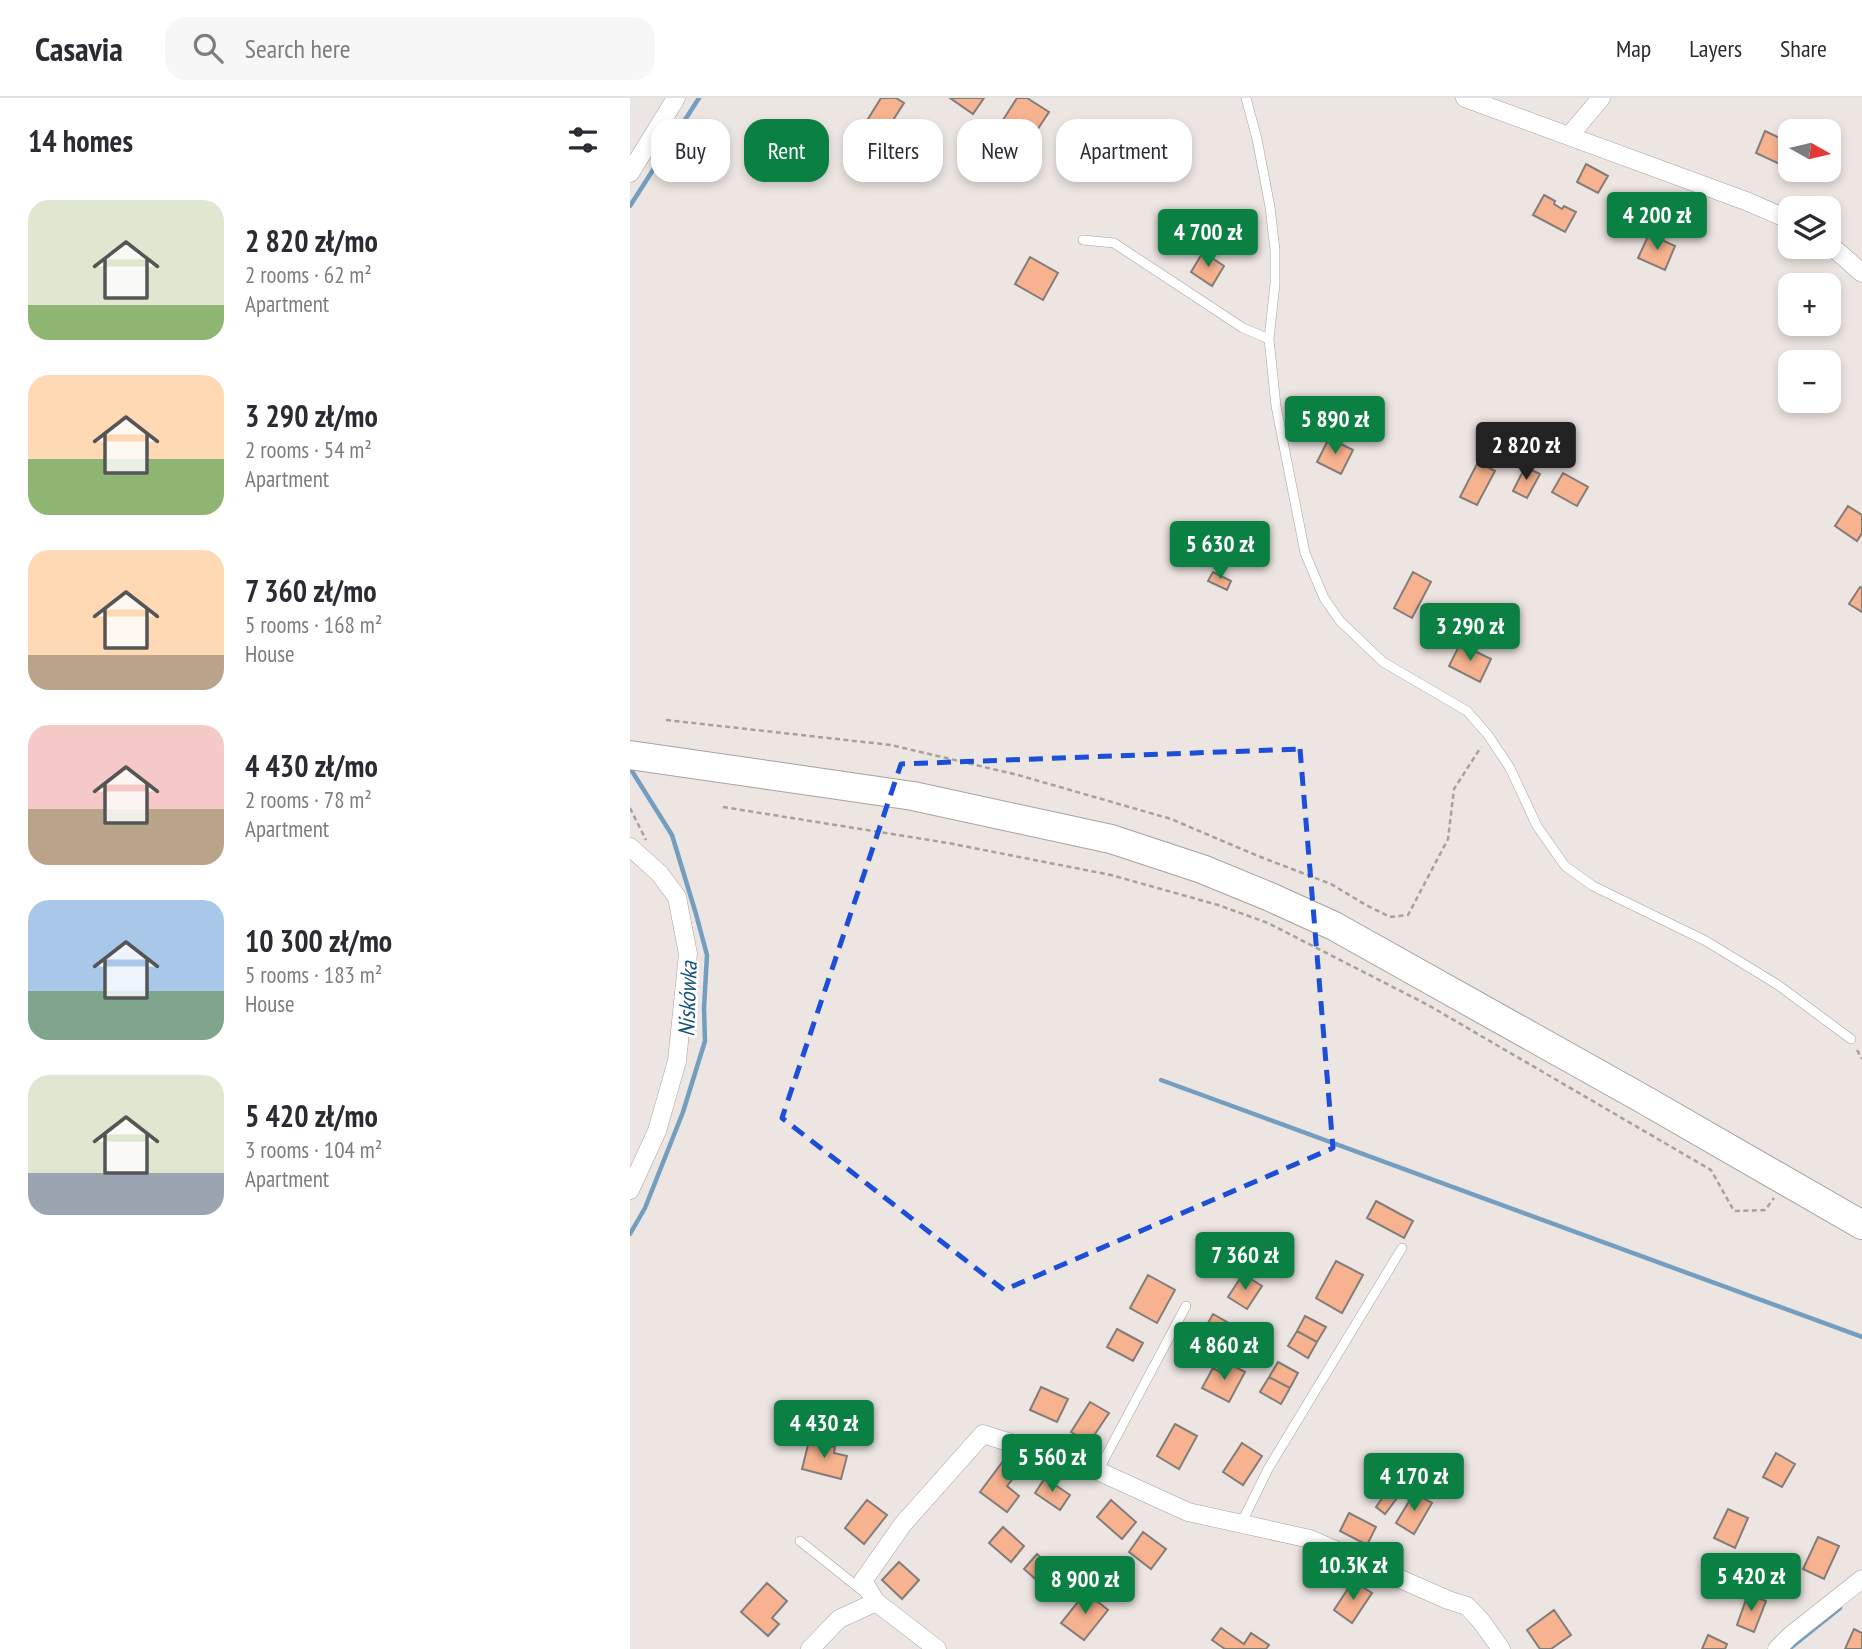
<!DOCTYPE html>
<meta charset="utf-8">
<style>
body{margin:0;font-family:"PT Sans Narrow",sans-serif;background:#f7f7f7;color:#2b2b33;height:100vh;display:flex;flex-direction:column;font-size:26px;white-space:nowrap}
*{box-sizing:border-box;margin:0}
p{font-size:23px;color:#7c7c81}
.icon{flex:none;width:38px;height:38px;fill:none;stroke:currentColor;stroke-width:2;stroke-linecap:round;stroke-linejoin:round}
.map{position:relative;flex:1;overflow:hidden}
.side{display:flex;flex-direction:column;background:#fff;width:630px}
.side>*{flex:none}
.hud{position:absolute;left:21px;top:21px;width:665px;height:63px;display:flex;gap:14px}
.needle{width:46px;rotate:98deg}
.buttons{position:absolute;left:1148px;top:21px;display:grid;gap:14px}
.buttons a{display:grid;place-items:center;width:63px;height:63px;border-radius:14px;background:#fff;box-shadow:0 4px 10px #0003;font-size:35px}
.price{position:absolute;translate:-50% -60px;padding:0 16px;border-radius:7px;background:#0b8043;color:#fff;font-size:23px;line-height:46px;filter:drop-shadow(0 2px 4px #0008)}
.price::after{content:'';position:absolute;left:50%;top:42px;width:21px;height:16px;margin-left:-10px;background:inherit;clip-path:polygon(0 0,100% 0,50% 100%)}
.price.active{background:#222;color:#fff}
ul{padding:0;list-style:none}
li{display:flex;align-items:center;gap:21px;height:175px;padding:0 28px}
li span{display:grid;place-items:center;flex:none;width:196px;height:140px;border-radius:21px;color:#555}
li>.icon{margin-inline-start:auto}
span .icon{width:84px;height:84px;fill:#fffc;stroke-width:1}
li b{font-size:30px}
h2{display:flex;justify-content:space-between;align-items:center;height:84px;padding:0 28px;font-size:30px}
.pill{padding:0 24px;border-radius:21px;background:#fff;box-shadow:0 4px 10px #0003;font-size:24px;line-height:63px}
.pill.active{background:#0b8043;color:#fff}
header{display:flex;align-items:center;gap:42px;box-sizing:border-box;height:98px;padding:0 35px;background:#fff;border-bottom:2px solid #e1e1e2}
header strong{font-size:33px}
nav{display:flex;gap:38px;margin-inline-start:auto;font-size:24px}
.search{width:490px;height:63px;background:#f7f7f7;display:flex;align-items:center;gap:18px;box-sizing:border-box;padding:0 24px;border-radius:21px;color:#7c7c81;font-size:26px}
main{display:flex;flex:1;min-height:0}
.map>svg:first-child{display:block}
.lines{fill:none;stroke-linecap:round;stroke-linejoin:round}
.stream{stroke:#749ec0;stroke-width:4.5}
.building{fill:#f7b28f;stroke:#837d7a;stroke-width:2}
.lane-casing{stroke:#a8a19e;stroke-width:10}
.street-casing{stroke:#a8a19e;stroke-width:19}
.primary-casing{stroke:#a8a19e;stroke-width:30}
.path{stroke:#a6a09e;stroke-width:2.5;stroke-dasharray:5 3.5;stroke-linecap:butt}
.lane{stroke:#fff;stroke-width:9}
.street{stroke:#fff;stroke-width:18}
.primary{stroke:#fff;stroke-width:28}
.marked{fill:none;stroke:#1d4ed8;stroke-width:5;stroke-dasharray:14 9;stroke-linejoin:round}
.labels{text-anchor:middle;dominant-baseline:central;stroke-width:5;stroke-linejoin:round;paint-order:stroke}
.water-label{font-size:23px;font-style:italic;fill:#18527a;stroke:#fff}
</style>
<header>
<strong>Casavia</strong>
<div class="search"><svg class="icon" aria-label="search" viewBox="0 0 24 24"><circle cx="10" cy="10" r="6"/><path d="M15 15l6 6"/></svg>Search here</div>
<nav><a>Map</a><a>Layers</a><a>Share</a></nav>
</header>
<main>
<section class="side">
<h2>14 homes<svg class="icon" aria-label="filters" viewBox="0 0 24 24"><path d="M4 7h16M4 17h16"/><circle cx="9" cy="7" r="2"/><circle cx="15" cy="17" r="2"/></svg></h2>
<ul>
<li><span style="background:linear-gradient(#dfe7d0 75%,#8fb573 0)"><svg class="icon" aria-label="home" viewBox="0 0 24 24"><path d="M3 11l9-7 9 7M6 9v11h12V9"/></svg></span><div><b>2 820 zł/mo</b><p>2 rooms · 62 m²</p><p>Apartment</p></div></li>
<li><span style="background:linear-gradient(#ffd9b3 60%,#8fb573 0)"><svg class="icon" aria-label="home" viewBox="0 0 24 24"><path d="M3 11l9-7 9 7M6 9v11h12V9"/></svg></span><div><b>3 290 zł/mo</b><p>2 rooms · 54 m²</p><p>Apartment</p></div></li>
<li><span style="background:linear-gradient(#ffd9b3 75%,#b9a48a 0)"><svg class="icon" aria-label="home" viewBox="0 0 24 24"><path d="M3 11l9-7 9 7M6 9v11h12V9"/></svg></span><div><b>7 360 zł/mo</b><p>5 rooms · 168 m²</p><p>House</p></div></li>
<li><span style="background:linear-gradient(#f6c9c9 60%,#b9a48a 0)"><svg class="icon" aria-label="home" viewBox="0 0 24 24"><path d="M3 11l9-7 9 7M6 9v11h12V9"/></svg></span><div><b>4 430 zł/mo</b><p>2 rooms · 78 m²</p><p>Apartment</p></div></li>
<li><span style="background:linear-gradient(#a9c7e8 65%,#7fa58c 0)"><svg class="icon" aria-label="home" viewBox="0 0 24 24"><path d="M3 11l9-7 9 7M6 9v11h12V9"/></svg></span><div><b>10 300 zł/mo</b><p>5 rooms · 183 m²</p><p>House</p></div></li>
<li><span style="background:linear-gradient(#dfe7d0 70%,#9aa5b1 0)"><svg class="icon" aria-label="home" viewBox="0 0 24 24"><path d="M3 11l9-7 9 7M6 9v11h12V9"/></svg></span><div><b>5 420 zł/mo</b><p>3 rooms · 104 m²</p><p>Apartment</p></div></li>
</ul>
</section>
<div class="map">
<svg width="1232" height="1551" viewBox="0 0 1232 1551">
<rect width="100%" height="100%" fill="#ede5e2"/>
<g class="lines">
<path class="stream" d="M0 108 69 0
M0 670 42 737 66 816 77 857 74 910 75 943 53 1014 15 1110 0 1136
M531 982 1232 1239
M1159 1551 1210 1510"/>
</g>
<path class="building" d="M251 0H266L274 5 256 33 238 21Z
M320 0H354L343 16Z
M387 0H397L419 14 402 40 373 22Z
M1135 33 1160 45V61L1156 69 1126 55Z
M956 66 978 78 968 95 947 84Z
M914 97 925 103 924 106 932 111 934 108 946 114 935 134 903 117Z
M1019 136 1045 148 1035 172 1008 160Z
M573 154 594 168 582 188 561 174Z
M400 159 428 175 413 202 385 186Z
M699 340 723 352 711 376 687 364Z
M848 364 865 373 847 407 830 399Z
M895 369 910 376 897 400 883 393Z
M933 375 958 389 947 408 922 394Z
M1218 408 1232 417V435L1227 443 1205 428Z
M598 425 623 438 612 459 586 446Z
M583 474 601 483 597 492 578 483Z
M783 474 801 484 782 520 764 510Z
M1230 489 1232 490V514L1219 506Z
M830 546 861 561 850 584 819 568Z
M746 1103 783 1123 774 1140 737 1120Z
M706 1163 733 1177 712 1215 686 1200Z
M613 1176 632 1188 617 1211 598 1199Z
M518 1177 545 1192 527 1225 500 1210Z
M583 1216 611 1232 602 1248 574 1232Z
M675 1218 696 1229 687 1244 667 1233Z
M487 1231 513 1245 503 1263 477 1249Z
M667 1233 687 1244 678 1260 658 1248Z
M648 1264 668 1275 660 1290 639 1279Z
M598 1265 615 1274 599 1304 572 1290 583 1270 593 1276Z
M639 1279 660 1290 651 1306 630 1294Z
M411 1289 438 1301 427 1324 400 1312Z
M460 1304 479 1315 459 1345 441 1334Z
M545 1326 567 1338 549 1371 527 1358Z
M179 1343 205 1349 204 1355 217 1358 211 1381 172 1371Z
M612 1345 632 1358 613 1387 593 1374Z
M1146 1355 1165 1366 1152 1389 1133 1379Z
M374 1362 389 1373 377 1388 389 1398 377 1414 350 1394Z
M415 1380 440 1397 430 1412 405 1395Z
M760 1389 770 1396 755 1416 746 1409Z
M784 1395 802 1405 784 1436 766 1425Z
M237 1402 257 1417 234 1446 215 1430Z
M481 1402 506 1424 492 1441 467 1419Z
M1098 1411 1118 1420 1105 1450 1084 1440Z
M719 1415 746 1429 737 1447 710 1433Z
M373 1429 394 1448 381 1464 359 1445Z
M513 1434 536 1451 521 1471 499 1454Z
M1188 1439 1209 1448 1194 1481 1173 1471Z
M407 1456 439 1484 426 1499 394 1471Z
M269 1464 289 1482 272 1501 252 1482Z
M723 1483 742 1495 722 1525 704 1512Z
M137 1485 157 1503 142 1520 149 1526 138 1538 111 1514Z
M456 1494 478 1512 454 1542 431 1525Z
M1118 1496 1136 1503 1124 1534 1107 1527Z
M924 1512 941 1537 921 1551H910L897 1532Z
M591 1530 614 1546 621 1535 639 1547 636 1551H595L582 1542Z
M1224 1531 1232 1535V1551H1215Z
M1078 1537 1097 1546 1095 1551H1072Z"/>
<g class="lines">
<g class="lane-casing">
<path id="lane" d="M616 0 627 41 640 109 645 152V186L639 241 646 308 675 455 694 500 710 523 753 564 837 613 858 637 880 670 907 728 935 768 963 788 1076 843 1148 887 1221 941
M453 142 484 145 613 230 639 241
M468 1373 556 1208
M611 1426 638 1371 772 1150
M170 1443 234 1494"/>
</g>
<g class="street-casing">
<path id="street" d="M835 0 1116 103 1160 122
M939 38 971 0
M0 75 46 0
M1199 146 1232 175
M0 749 29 775 47 799 58 856 47 963 27 1033 0 1092
M180 1551 209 1521 246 1504
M307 1551 246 1504 233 1483 273 1426 353 1336 468 1373 558 1414 680 1441 818 1502 837 1508 851 1523 871 1551
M1147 1551 1160 1538 1232 1481"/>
</g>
<g class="primary-casing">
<path id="primary" d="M0 657 283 698 481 741 572 771 638 798 704 828 1013 1001 1232 1127"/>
</g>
<path class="path" d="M36 622 261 647 388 677 541 721 628 758 701 786 736 807 760 819 778 817 818 741 824 691 851 649
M93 709 318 745 481 777 588 807 638 825 798 907 1081 1072 1104 1113 1135 1112 1144 1100
M0 710 16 742
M1227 952 1232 961"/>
<use href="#lane" class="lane"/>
<use href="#street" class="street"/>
<use href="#primary" class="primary"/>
</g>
<path class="marked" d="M670 651 703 1050 374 1192 152 1020 271 666Z"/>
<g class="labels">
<g class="water-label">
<text transform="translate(57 901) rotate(-88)">Niskówka</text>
</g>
</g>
</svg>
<div class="buttons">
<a><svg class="needle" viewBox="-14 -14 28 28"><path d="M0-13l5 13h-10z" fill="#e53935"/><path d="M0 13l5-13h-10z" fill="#7c7c81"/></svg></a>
<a><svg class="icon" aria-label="layers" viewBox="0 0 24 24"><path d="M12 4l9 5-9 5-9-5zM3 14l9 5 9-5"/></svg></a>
<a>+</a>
<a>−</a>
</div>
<b class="price" style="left:1027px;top:154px">4 200 zł</b>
<b class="price" style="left:578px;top:171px">4 700 zł</b>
<b class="price" style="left:705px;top:358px">5 890 zł</b>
<b class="price active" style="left:896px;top:384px">2 820 zł</b>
<b class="price" style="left:590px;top:483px">5 630 zł</b>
<b class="price" style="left:840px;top:565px">3 290 zł</b>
<b class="price" style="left:615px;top:1194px">7 360 zł</b>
<b class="price" style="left:594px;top:1284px">4 860 zł</b>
<b class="price" style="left:194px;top:1362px">4 430 zł</b>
<b class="price" style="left:422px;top:1396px">5 560 zł</b>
<b class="price" style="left:784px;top:1415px">4 170 zł</b>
<b class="price" style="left:723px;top:1504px">10.3K zł</b>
<b class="price" style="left:1121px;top:1515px">5 420 zł</b>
<b class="price" style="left:455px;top:1518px">8 900 zł</b>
<div class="hud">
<a class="pill">Buy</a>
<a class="pill active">Rent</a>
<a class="pill">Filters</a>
<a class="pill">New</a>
<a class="pill">Apartment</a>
</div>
</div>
</main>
